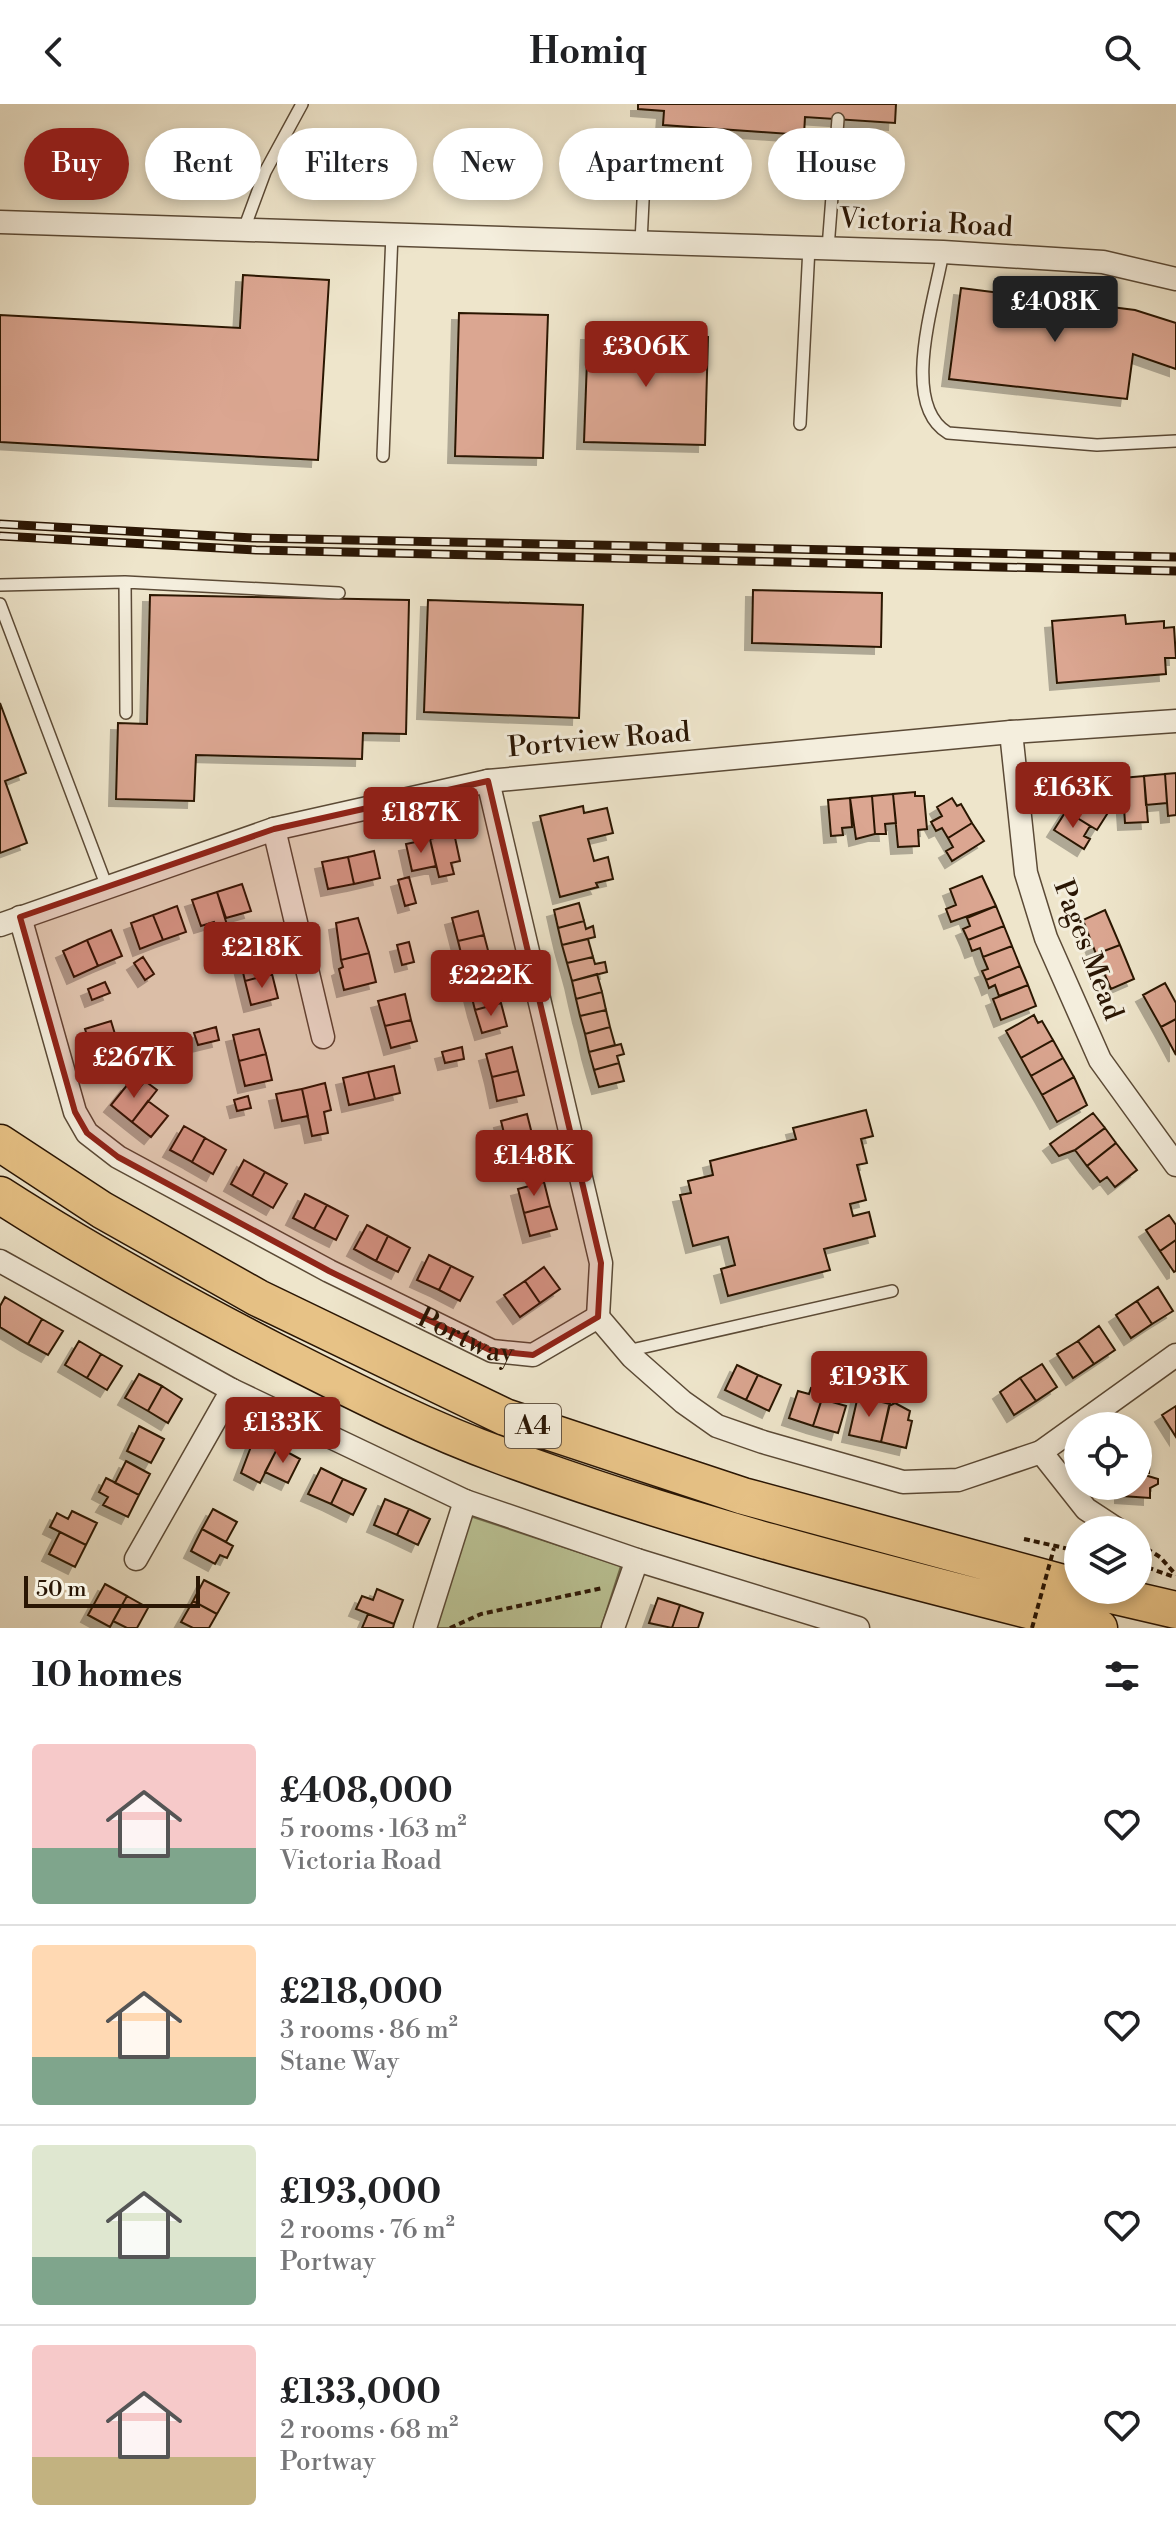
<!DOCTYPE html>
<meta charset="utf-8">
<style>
body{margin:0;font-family:"Libre Bodoni",serif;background:#f6f6f6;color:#202124;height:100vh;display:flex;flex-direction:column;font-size:30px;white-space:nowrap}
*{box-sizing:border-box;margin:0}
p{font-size:26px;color:#757577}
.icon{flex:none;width:44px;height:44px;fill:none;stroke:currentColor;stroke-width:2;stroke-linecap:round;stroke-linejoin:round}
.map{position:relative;height:1524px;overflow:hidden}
.sheet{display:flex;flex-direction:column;background:#fff;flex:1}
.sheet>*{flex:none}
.hud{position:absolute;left:24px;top:24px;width:1128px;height:72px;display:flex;gap:16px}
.tools{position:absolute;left:1064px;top:1308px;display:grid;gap:16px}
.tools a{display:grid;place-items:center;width:88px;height:88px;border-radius:50%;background:#fff;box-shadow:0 4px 12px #0003;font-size:40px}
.scale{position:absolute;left:24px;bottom:20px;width:176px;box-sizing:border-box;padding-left:8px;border:4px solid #2a1604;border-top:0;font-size:22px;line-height:28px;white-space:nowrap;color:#2a1604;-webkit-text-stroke:6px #f4eedd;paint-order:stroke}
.price{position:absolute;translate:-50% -68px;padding:0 18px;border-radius:8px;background:#8f2418;color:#fff;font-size:26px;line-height:52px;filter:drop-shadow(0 2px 4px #0008)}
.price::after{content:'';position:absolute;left:50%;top:48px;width:24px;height:18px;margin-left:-12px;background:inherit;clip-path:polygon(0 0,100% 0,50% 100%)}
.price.selected{background:#222;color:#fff}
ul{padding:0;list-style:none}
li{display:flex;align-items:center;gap:24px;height:200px;padding:0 32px}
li+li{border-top:2px solid #e0e0e0}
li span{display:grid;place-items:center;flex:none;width:224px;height:160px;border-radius:8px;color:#555}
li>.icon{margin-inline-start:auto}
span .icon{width:96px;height:96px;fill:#fffc;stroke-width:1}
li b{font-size:34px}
h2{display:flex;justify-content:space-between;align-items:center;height:96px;padding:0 32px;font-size:34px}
.tag{padding:0 28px;border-radius:36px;background:#fff;box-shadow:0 4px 12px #0003;font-size:28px;line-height:72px}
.tag.selected{background:#8f2418;color:#fff}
header{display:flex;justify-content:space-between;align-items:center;height:104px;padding:0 32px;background:#fff;font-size:36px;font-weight:800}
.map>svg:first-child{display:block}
.green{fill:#bbc496;stroke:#726d4d;stroke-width:2}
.building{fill:#dba691;stroke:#2a1604;stroke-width:2;filter:url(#shadow)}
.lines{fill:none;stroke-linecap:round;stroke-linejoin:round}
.service-casing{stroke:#5b4a36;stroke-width:14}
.minor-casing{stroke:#5b4a36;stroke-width:25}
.trunk-casing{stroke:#2a1604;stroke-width:39}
.path{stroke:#2a1604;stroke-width:4;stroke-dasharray:6 4;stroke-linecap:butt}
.service{stroke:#f4eedd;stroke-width:11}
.minor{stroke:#f4eedd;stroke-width:22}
.trunk{stroke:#e7c286;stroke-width:36}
.rail-casing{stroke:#2a1604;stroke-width:9}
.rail{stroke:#f4eedd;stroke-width:6;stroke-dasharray:18;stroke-linecap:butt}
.path-bridge{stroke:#2a1604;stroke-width:4;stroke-dasharray:6 4;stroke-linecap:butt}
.marked{fill:#8f2418;fill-opacity:0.2;stroke:#8f2418;stroke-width:6;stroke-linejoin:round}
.labels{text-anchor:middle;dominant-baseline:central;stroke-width:6;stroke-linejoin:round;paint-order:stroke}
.shield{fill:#f4eedd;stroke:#675745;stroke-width:2}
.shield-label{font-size:26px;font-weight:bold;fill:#2a1604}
.street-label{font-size:28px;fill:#2a1604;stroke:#f4eedd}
</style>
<header><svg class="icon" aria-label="back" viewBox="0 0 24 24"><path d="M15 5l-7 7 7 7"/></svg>Homiq<svg class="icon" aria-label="search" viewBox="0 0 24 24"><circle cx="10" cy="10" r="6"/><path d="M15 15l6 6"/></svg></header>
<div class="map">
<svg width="1176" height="1524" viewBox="0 0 1176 1524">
<defs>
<filter id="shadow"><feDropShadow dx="-7" dy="7" stdDeviation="0" flood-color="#0004"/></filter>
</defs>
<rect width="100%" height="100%" fill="#eee5cb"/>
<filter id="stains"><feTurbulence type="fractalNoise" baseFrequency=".0025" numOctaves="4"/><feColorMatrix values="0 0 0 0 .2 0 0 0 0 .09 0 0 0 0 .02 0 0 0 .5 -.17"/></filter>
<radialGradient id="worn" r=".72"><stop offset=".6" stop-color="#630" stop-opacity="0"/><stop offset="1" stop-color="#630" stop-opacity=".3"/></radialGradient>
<path class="green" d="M470 1412 621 1462 601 1524H432Z"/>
<path class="building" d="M638 0H896L895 19 805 13 804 31 663 21 664 7 638 5Z
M243 171 329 176 318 356 0 338V211L240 224Z
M961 184 1135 206 1176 219V265L1133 250 1127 295 949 275Z
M459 209 548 211 543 354 455 352Z
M588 229 708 233 705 341 584 338Z
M753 486 882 489 881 543 752 539Z
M150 491 409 496 406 630 363 629 362 655 196 651 194 697 116 695 118 619 147 620Z
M428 496 583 501 579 614 424 608Z
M1125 511 1126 520 1164 517V524L1174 523 1176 554H1165L1166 570 1057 579 1052 517Z
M0 599 26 669 5 677 27 739 0 749Z
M1176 669V711L1168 712 1165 670Z
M1165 670 1167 699 1146 701 1144 672Z
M1144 672 1148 718 1125 719 1122 674Z
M1087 679 1109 693 1103 703 1109 707 1097 726 1066 707Z
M915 688V692H924L927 725 918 726 919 742 898 743 893 690Z
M893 690 896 719 885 720 886 730H875L872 692Z
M872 692 875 730 856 735 850 694Z
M850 694 852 723 842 724 843 731 831 732 828 696Z
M952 694 957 702 961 700 972 719 948 734 942 724 936 727 931 718 942 712 937 703Z
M583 702 584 709 607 704 613 729 588 735 594 757 608 753 613 775 596 779 598 783 560 793 540 712Z
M1066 707 1090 722 1084 732 1090 735 1084 745 1054 726Z
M972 719 984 737 952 757 946 747 953 743 948 734Z
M454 729 460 757 451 759 454 770 439 773 430 735Z
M430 735 436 762 412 767 406 740Z
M374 747 380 774 354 780 348 753Z
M348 753 354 780 328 785 322 758Z
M982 772 996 802 951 818 946 805 956 801 950 785Z
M409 773 416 799 405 802 398 776Z
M242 780 251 807 226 814 217 788Z
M217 788 227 821 220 828 214 818 201 822 192 796Z
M579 799 584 817 558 824 554 806Z
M177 802 186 828 163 836 153 811Z
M996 802 1004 822 968 836 963 825 970 822 967 814Z
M1105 806 1120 841 1096 850 1083 816Z
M478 807 484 831 458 837 452 814Z
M153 811 163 836 140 845 131 819Z
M358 814 369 849 341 856 336 819Z
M584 817 586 825 593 822 595 833 562 841 558 824Z
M1004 822 1012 842 983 853 980 844 972 847 968 836Z
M111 826 122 852 98 862 87 836Z
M484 831 490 854 464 861 458 837Z
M588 835 593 853 567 859 562 841Z
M87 836 98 862 74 873 63 847Z
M409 838 414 858 402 861 397 841Z
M1120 841 1134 875 1111 885 1096 850Z
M1012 842 1020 862 986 876 982 867 988 865 983 853Z
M266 845 272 870 245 877 239 851Z
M369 849 376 878 344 886 339 865 343 863 341 856Z
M143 853 154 870 145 876 134 859Z
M593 853 595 860 605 858 607 868 572 877 567 859Z
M1020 862 1028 881 999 892 995 881 989 884 986 876Z
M272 870 278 894 251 901 245 877Z
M597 870 602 888 576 895 572 877Z
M495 875 501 899 475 906 469 882Z
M105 878 110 889 92 896 88 885Z
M1165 879 1176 899V915L1161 923 1143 891Z
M1028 881 1036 902 1001 916 993 895Z
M602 888 606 906 580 912 576 895Z
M405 890 411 916 385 922 378 897Z
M501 899 507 922 482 929 475 906Z
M606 906 610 923 585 930 580 912Z
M1034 911 1038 919 1042 917 1053 936 1021 954 1006 927Z
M1176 915V951L1161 923Z
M411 916 417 937 391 944 385 922Z
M111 917 118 940 92 948 85 925Z
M216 923 219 936 198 941 194 929Z
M610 923 615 941 589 948 585 930Z
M259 925 266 950 239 957 233 931Z
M131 936 135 951 122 954 125 963 98 971 92 948Z
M1053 936 1063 954 1031 972 1021 954Z
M621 940 624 950 617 952 619 959 594 966 589 948Z
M462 943 464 955 445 959 442 948Z
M512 943 518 967 492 973 486 950Z
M266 950 272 976 245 982 239 957Z
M1063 954 1074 973 1042 991 1031 972Z
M619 959 624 977 599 983 594 966Z
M394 962 400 989 375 995 368 968Z
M518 967 524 991 497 997 492 973Z
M368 968 375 995 349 1001 343 974Z
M1074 973 1087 1001 1057 1018 1042 991Z
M145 977 157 986 132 1018 111 1001 128 980 137 987Z
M325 979 331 1006 324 1008 328 1029 312 1032 302 985Z
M302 985 308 1012 282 1017 276 990Z
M248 992 251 1004 237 1007 234 996Z
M148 997 168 1012 151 1033 132 1018Z
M866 1006 873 1032 861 1035 867 1059 857 1061 866 1096 850 1100 853 1112 869 1108 875 1132 824 1145 830 1166 728 1192 721 1165 735 1161 728 1133 693 1142 680 1091 691 1089 688 1077 713 1071 710 1057 796 1035 793 1024Z
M1093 1009 1105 1024 1075 1046 1059 1052 1050 1040Z
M527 1010 533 1034 507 1041 501 1017Z
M184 1022 205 1034 192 1058 170 1046Z
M1105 1024 1116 1039 1087 1062 1075 1046Z
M205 1034 226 1046 213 1070 192 1058Z
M533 1034 539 1058 513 1064 507 1041Z
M1116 1039 1137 1066 1115 1083 1107 1073 1100 1078 1087 1062Z
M244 1056 265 1068 252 1092 231 1080Z
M265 1068 287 1080 273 1104 252 1092Z
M544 1078 550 1102 524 1109 518 1085Z
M305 1090 327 1101 314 1125 293 1114Z
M327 1101 348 1112 336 1136 314 1125Z
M550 1102 557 1125 530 1132 524 1109Z
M1169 1111 1176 1121V1136L1160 1147 1146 1126Z
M367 1121 388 1132 376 1157 354 1145Z
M388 1132 410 1144 398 1168 376 1157Z
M1176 1136V1167L1174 1168 1160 1147Z
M429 1151 451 1162 439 1186 417 1176Z
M451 1162 473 1173 460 1197 439 1186Z
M544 1163 560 1185 540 1199 525 1177Z
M525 1177 540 1199 520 1213 504 1191Z
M1158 1183 1173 1207 1152 1220 1137 1197Z
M5 1193 42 1215 28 1240 0 1223V1202Z
M1137 1197 1152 1220 1131 1234 1116 1211Z
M42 1215 63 1227 48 1251 28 1240Z
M1099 1222 1115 1246 1094 1260 1078 1237Z
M79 1237 101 1250 87 1274 65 1261Z
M1078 1237 1094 1260 1073 1274 1057 1250Z
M101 1250 122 1262 107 1286 87 1274Z
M1042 1260 1057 1283 1036 1297 1020 1274Z
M737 1261 758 1271 746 1296 725 1286Z
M139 1270 162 1282 148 1307 125 1294Z
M758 1271 781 1281 769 1307 746 1296Z
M1020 1274 1036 1297 1014 1311 1000 1288Z
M162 1282 182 1295 168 1319 148 1307Z
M811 1284 824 1288 813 1322 789 1314 798 1287 809 1290Z
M858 1292 890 1300 881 1338 849 1331Z
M822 1295 846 1302 838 1329 813 1322Z
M895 1299 910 1307 908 1316 912 1317 906 1344 881 1338 889 1302Z
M1176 1302V1333L1162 1311Z
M139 1322 164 1335 151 1359 127 1347Z
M255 1332 278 1343 260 1379 241 1369Z
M278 1343 300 1355 288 1379 265 1368Z
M1138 1344H1150L1149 1369H1138Z
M126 1357 150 1370 139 1391 115 1379Z
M321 1364 343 1375 331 1400 308 1390Z
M1138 1369 1158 1375V1380L1150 1384V1394L1122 1392V1382H1138Z
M106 1374 139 1391 128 1413 103 1401 108 1393 99 1388Z
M343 1375 366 1385 353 1411 331 1400Z
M385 1395 409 1405 397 1431 374 1421Z
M213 1405 237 1418 226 1438 202 1425Z
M409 1405 430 1415 418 1441 397 1431Z
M72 1407 97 1419 86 1441 50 1423 57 1409 68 1415Z
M202 1425 233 1442 227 1454 220 1451 215 1460 191 1447Z
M60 1428 86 1441 75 1463 49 1450Z
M204 1476 229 1489 217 1510 193 1497Z
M105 1480 127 1492 110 1523 88 1511Z
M377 1485 403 1496 394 1520 356 1505 362 1492 373 1496Z
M127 1492 148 1504 137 1524H127L113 1517Z
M658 1494 680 1501 672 1524 649 1519Z
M193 1497 217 1510 209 1524H193L181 1518Z
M680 1501 703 1509 698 1524H672Z
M368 1510 394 1520 393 1524H362Z"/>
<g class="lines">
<g class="service-casing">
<path id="service" d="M244 125 265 68 302 0
M641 138 646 36
M828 144 838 15
M943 148C935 196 899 300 948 329L1097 341 1176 337
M800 320 809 143
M383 352 392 130
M125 478 339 489
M0 481 125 478 126 609
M0 500 107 783
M627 1247 892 1187"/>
</g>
<g class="minor-casing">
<g id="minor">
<path d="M0 118 943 148 1103 158 1176 175"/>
<path d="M1011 628 1026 769 1046 834 1100 956 1176 1061"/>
<path d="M488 677 601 1159 598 1213"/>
<path d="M274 725 323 933"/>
<path id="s1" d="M20 813 75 1008 87 1029 118 1053 329 1167 492 1247 533 1251 598 1213 632 1253 683 1298 717 1322 763 1338 903 1378 958 1376 1041 1348 1086 1405 1118 1426"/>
<path d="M0 821 274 725 488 677 1011 628 1176 617"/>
<path d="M0 1157 232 1286 465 1397 637 1456 858 1524"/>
<path d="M1041 1348 1176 1251"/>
<path d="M136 1455 232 1286"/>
<path d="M425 1524 465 1397"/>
<path d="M613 1524 637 1456"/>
</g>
</g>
<g class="trunk-casing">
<path id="trunk" d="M0 1039 102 1106 258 1194 505 1313 743 1392 1078 1483
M0 1091C90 1149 183 1200 278 1249 351 1286 425 1324 502 1352 697 1424 899 1473 1099 1524
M1090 1486 1176 1506"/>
</g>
<path class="path" d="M1024 1435 1078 1447
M1138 1439 1160 1453 1176 1471
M1138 1460 1174 1473
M450 1524 481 1510 603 1484"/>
<use href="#service" class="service"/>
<use href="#minor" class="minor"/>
<use href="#trunk" class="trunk"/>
<g class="rail-casing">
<path id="rail" d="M0 420 253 434 1176 453
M0 432 256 446 1176 467"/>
</g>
<use href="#rail" class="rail"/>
<path class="path-bridge" d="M1032 1524 1054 1444"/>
</g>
<path class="marked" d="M488 677 601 1159 598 1213 533 1251 492 1247 329 1167 118 1053 87 1029 75 1008 20 813 274 725Z"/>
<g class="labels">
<rect class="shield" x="505" y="1300" width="56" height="44" rx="6"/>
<g class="shield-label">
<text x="533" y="1322">A4</text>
</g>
<g class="street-label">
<text transform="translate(926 119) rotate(3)">Victoria Road</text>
<text transform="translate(599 636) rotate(-5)">Portview Road</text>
<text transform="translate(1088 846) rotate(69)">Pages Mead</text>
<text stroke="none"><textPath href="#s1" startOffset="658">Portway</textPath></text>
</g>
</g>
<rect width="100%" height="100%" filter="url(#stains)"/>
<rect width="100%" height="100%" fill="url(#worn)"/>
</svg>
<div class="tools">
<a><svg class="icon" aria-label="locate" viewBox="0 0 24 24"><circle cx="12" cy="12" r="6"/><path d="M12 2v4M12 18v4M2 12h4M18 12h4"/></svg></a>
<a><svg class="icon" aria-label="layers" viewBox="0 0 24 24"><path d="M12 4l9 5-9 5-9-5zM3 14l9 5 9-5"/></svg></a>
</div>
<div class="scale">50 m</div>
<b class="price selected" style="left:1055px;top:240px">£408K</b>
<b class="price" style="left:646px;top:285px">£306K</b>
<b class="price" style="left:1073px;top:726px">£163K</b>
<b class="price" style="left:421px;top:751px">£187K</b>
<b class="price" style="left:262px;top:886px">£218K</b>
<b class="price" style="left:491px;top:914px">£222K</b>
<b class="price" style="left:134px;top:996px">£267K</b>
<b class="price" style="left:534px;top:1094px">£148K</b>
<b class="price" style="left:869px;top:1315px">£193K</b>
<b class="price" style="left:283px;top:1361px">£133K</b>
<div class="hud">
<a class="tag selected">Buy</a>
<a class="tag">Rent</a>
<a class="tag">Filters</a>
<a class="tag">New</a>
<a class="tag">Apartment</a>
<a class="tag">House</a>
</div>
</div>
<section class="sheet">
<h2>10 homes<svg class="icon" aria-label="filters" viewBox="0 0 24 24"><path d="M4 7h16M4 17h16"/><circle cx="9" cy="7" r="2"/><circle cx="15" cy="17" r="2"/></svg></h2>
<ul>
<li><span style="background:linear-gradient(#f6c9c9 65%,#7fa58c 0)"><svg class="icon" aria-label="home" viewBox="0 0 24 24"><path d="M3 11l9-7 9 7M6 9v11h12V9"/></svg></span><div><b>£408,000</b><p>5 rooms · 163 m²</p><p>Victoria Road</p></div><svg class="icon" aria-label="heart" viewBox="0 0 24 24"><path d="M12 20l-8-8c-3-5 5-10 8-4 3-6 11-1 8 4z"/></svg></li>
<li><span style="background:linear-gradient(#ffd9b3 70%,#7fa58c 0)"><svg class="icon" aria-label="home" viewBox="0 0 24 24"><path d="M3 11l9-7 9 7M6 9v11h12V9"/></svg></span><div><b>£218,000</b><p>3 rooms · 86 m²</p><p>Stane Way</p></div><svg class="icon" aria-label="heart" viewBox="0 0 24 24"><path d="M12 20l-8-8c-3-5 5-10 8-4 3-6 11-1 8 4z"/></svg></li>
<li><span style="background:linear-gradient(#dfe7d0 70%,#7fa58c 0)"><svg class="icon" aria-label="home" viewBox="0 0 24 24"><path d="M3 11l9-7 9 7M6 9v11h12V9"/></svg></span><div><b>£193,000</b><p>2 rooms · 76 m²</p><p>Portway</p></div><svg class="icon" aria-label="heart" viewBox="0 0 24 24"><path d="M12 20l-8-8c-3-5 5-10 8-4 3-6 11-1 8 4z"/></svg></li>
<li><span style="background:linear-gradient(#f6c9c9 70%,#c2b280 0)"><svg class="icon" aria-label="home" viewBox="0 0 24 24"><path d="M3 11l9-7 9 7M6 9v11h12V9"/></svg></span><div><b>£133,000</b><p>2 rooms · 68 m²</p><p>Portway</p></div><svg class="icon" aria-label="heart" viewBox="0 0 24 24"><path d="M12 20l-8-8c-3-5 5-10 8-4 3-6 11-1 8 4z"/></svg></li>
</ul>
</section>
